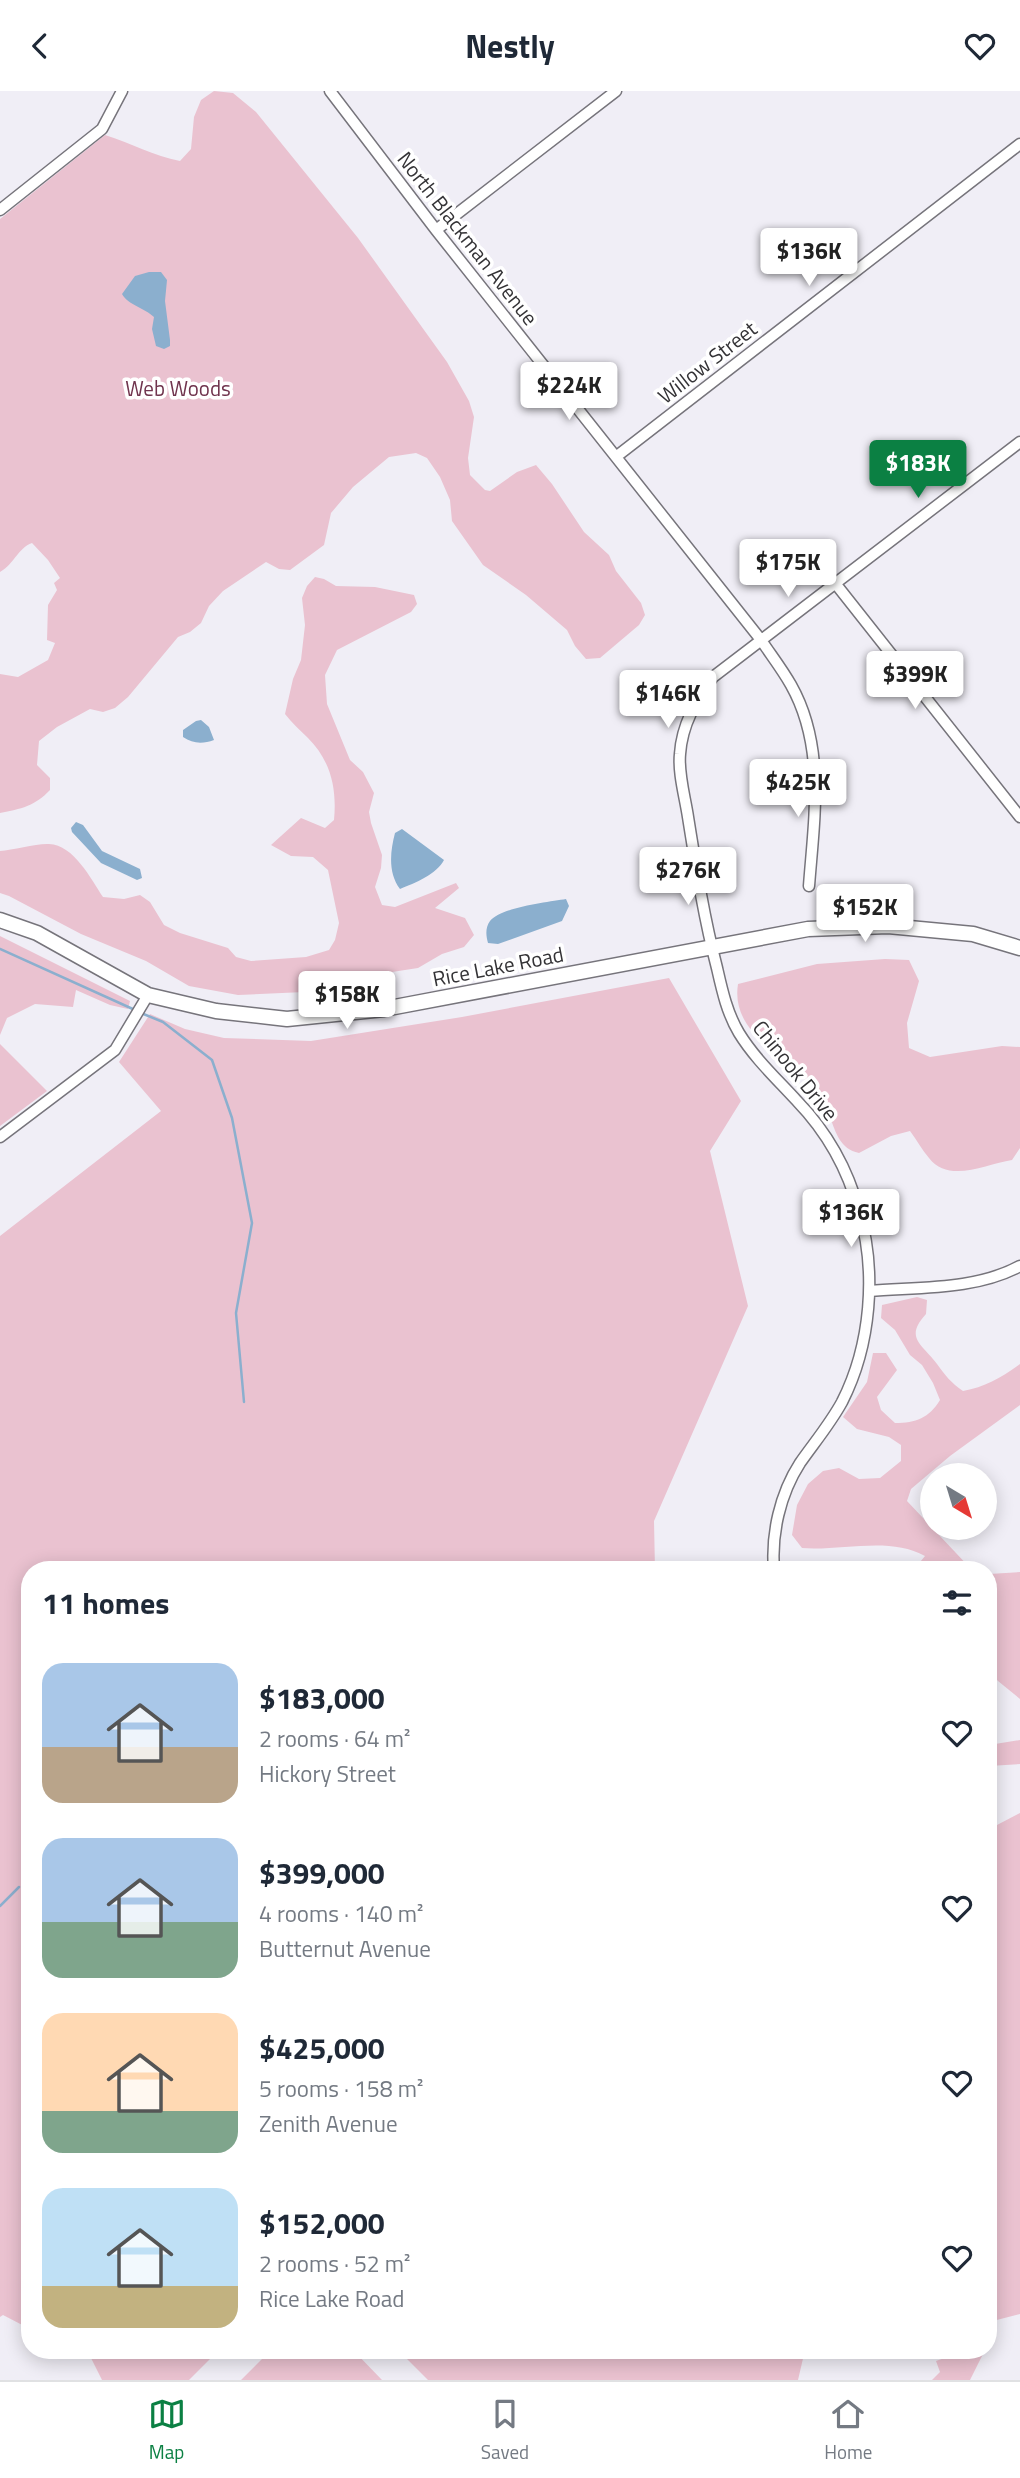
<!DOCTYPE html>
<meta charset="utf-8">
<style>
body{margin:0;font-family:"Titillium Web",sans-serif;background:#f2f2f3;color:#1f2937;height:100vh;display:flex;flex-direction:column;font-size:26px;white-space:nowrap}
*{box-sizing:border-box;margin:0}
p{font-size:23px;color:#747a83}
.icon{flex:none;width:38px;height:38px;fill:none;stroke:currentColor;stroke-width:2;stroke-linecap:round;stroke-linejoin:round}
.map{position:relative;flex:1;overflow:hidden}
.panel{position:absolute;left:21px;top:1470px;width:976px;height:798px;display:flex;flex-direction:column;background:#fff;border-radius:28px;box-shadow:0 4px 18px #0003}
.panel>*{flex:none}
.needle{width:46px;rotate:142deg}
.buttons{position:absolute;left:920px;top:1372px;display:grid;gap:14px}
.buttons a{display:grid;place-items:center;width:77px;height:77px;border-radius:50%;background:#fff;box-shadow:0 4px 18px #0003;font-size:35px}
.price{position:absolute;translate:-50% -60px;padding:0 16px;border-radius:7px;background:#fff;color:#222;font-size:23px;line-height:46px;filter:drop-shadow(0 2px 4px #0008)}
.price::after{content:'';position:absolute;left:50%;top:42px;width:21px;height:16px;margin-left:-10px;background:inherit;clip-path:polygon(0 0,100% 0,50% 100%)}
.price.active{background:#0b8043;color:#fff}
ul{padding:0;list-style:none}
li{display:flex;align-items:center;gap:21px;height:175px;padding:0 21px}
li span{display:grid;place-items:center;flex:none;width:196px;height:140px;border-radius:21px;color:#555}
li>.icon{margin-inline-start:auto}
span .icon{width:84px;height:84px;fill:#fffc;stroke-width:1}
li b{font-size:30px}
h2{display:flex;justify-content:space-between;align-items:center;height:84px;padding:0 21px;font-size:30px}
header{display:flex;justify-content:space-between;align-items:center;height:91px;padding:0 21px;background:#fff;font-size:32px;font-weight:700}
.menu{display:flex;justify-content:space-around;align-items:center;height:98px;border-top:2px solid #e0e1e3;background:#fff;font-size:19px;color:#747a83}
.menu a{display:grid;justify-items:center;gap:4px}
.menu .active{color:#0b8043}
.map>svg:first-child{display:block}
.green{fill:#eac2d0}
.water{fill:#8bafce}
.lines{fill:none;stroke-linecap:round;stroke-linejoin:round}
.stream{stroke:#8bafce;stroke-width:2.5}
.street-casing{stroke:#76747b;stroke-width:13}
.secondary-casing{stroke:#76747b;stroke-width:17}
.street{stroke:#fff;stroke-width:10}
.secondary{stroke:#fff;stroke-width:14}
.labels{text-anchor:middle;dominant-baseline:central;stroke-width:7;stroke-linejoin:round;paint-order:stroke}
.street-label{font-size:21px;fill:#343336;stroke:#fff}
.park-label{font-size:21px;fill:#70344e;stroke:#fff}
</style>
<header><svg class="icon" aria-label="back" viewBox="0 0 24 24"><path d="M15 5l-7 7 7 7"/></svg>Nestly<svg class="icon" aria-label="heart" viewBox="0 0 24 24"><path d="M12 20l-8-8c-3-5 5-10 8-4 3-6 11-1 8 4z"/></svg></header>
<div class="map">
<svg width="1020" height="2289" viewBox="0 0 1020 2289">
<rect width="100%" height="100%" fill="#f0eef6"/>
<path class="green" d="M214 0 233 2 256 21 358 147 447 271 469 310 474 326 468 367 470 384 485 399 490 400 517 381 536 374 552 393 584 441 609 464 616 480 641 512 645 524 639 534 600 567 586 568 575 555 567 539 526 504 483 474 452 430 450 409 440 386 427 367 416 362 389 366 353 396 331 422 324 454 290 479 279 478 266 471 223 500 209 515 201 532 190 541 178 546 128 606 115 617 103 621 90 618 57 636 39 650 37 674 50 687V699C35 715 21 718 0 722V583L18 586 48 569 55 552 47 549 48 514 57 499 54 492 60 487 48 469 32 452C18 457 15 472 0 481V128L105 44C131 52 154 65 180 70L191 58 194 26 201 9Z
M315 486 324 488 336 495 375 496 414 504 417 513 411 521 337 559 325 584 327 613 350 669 363 681 374 702 369 721 371 732 382 764 381 777 375 796 382 814 395 816 456 792 459 797 435 817 465 827 474 844 464 856 442 863 418 877 353 887 327 900 238 904 189 895 146 870 81 843 9 805 0 802V760C13 759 38 752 49 753 74 754 91 788 103 806L124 808 140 804 150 811 164 834 180 842 228 857 236 866 251 870 306 866 329 859 335 849 339 832 328 779 313 766 291 765 271 754 301 727 325 737 334 729C337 698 331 670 308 647 300 639 292 632 285 623L293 588 301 569 305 534 302 507 307 495Z
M0 845 130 910 128 918 110 914 76 899 73 916 35 913 7 927 0 944Z
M885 868 909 869 919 890 907 932 909 957 930 966 1002 955 1020 956V1057L1012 1069C986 1073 949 1093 929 1067 922 1059 917 1049 910 1040L891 1045 859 1062C840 1058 836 1042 830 1026 826 1017 819 1006 813 998 788 963 730 944 738 893L817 873Z
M669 887 741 1010 710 1060 748 1215 654 1430 655 1479H30V2238L3 2224 0 2226V1145L161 1020 119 971 150 923 185 938 224 947 311 950 462 926Z
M0 953 47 1000 0 1035Z
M917 1206 927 1209 926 1223C904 1247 922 1253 937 1273 945 1284 951 1292 963 1300 985 1296 1002 1286 1020 1273V1314L950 1365 911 1398 907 1410 972 1479H905L916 1476 925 1465C890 1445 842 1460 802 1457L792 1444 797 1414 808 1393 823 1380 839 1377 859 1388 880 1387 901 1370V1354L889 1346 857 1338 843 1326 867 1291 873 1262H886L897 1279 877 1306 881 1319 895 1332C916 1332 929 1327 940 1309L933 1292 922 1274 910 1264 895 1239 881 1227 882 1214Z
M1020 1481V1608L998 1590 989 1580V1483Z
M1020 1649V1673L989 1675V1654Z
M1020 1722V2223L989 2231V1731L997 1734Z
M87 2259H219L189 2289H102Z
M271 2259H353L382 2289H241Z
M398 2259H805L798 2289H428Z
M967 2259H985L970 2289H932L940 2281 936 2270Z"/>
<path class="water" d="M149 181H161L167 189 165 210 170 249V255L164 258 156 255 152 238 154 226C145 217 128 214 122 203L135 185Z
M201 629 209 636 214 649C203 653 193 653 183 646V639L196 630Z
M76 731 83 734 102 760 140 778 142 787 137 789 101 772 72 741 71 737Z
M402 738 444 769C437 783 415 792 400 798 388 782 390 761 395 742Z
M566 808 569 815 562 830 498 853 488 852C486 845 485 837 490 830 502 816 548 811 566 808Z"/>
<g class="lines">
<path class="stream" d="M0 858 135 919
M141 922 163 931 212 969 232 1027 252 1132 236 1222 244 1311
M0 1815 19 1796"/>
<g class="street-casing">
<path id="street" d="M330 0 436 139 761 549C771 564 782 578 791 594 826 656 814 728 809 795
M0 119 102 38 122 0
M436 139 616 0
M617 365 1020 53
M835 492 1020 726
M0 1046 115 959 148 904
M870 1200C919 1196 976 1199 1020 1175
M774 1479C771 1443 780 1403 800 1372 814 1352 830 1333 842 1311 871 1254 877 1181 859 1120 848 1079 827 1041 797 1010 777 988 755 968 739 942 727 922 722 899 717 877 704 827 696 776 688 726 685 706 678 682 680 663 682 633 696 610 713 586L1020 351"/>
</g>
<g class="secondary-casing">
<path id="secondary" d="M0 829 37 842 148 904 216 920 287 928 384 918 808 838 888 835 973 843 1020 857"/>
</g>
<use href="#street" class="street"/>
<use href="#secondary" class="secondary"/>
</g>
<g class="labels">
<g class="street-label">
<text transform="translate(468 147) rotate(52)">North Blackman Avenue</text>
<text transform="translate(707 271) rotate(-38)">Willow Street</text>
<text transform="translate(498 875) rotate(-11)">Rice Lake Road</text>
<text transform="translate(796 979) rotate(51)">Chinook Drive</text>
</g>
<g class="park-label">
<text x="178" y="297">Web Woods</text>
</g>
</g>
</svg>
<div class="buttons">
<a><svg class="needle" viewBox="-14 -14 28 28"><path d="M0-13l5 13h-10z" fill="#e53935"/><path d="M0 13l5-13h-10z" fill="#747a83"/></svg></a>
</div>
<b class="price" style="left:809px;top:197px">$136K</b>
<b class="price" style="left:569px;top:331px">$224K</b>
<b class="price active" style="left:918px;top:409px">$183K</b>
<b class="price" style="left:788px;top:508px">$175K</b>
<b class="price" style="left:915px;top:620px">$399K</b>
<b class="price" style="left:668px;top:639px">$146K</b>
<b class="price" style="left:798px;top:728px">$425K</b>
<b class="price" style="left:688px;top:816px">$276K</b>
<b class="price" style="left:865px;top:853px">$152K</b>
<b class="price" style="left:347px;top:940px">$158K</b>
<b class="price" style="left:851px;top:1158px">$136K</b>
<section class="panel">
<h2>11 homes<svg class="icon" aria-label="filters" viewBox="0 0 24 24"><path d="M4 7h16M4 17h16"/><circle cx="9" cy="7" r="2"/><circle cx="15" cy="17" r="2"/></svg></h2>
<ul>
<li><span style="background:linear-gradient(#a9c7e8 60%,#b9a48a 0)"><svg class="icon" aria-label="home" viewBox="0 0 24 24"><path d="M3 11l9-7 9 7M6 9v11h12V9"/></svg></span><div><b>$183,000</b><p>2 rooms · 64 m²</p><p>Hickory Street</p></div><svg class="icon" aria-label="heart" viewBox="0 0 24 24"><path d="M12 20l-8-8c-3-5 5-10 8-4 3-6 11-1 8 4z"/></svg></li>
<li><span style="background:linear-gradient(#a9c7e8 60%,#7fa58c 0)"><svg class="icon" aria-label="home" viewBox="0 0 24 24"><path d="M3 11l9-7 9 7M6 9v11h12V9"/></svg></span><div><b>$399,000</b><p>4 rooms · 140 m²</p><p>Butternut Avenue</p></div><svg class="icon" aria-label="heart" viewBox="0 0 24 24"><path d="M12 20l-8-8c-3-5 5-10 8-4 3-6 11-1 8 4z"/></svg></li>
<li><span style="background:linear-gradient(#ffd9b3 70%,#7fa58c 0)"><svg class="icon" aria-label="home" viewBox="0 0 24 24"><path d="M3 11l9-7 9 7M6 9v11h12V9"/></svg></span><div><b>$425,000</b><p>5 rooms · 158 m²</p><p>Zenith Avenue</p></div><svg class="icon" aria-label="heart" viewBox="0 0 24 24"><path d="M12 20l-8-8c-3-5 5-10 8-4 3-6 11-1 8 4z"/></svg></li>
<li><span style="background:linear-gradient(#bfe0f5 70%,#c2b280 0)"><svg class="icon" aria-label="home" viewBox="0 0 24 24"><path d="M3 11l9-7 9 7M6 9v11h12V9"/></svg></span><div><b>$152,000</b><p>2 rooms · 52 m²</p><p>Rice Lake Road</p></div><svg class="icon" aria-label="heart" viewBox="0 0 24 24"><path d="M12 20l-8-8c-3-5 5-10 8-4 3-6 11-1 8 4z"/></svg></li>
</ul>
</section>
</div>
<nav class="menu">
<a class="active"><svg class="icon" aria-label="map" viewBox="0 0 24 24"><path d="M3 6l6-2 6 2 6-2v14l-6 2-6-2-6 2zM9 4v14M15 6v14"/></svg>Map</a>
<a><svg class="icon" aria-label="saved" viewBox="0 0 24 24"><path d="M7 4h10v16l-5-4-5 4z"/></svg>Saved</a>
<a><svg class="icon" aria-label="home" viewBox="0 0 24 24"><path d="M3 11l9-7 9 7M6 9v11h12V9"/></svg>Home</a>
</nav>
